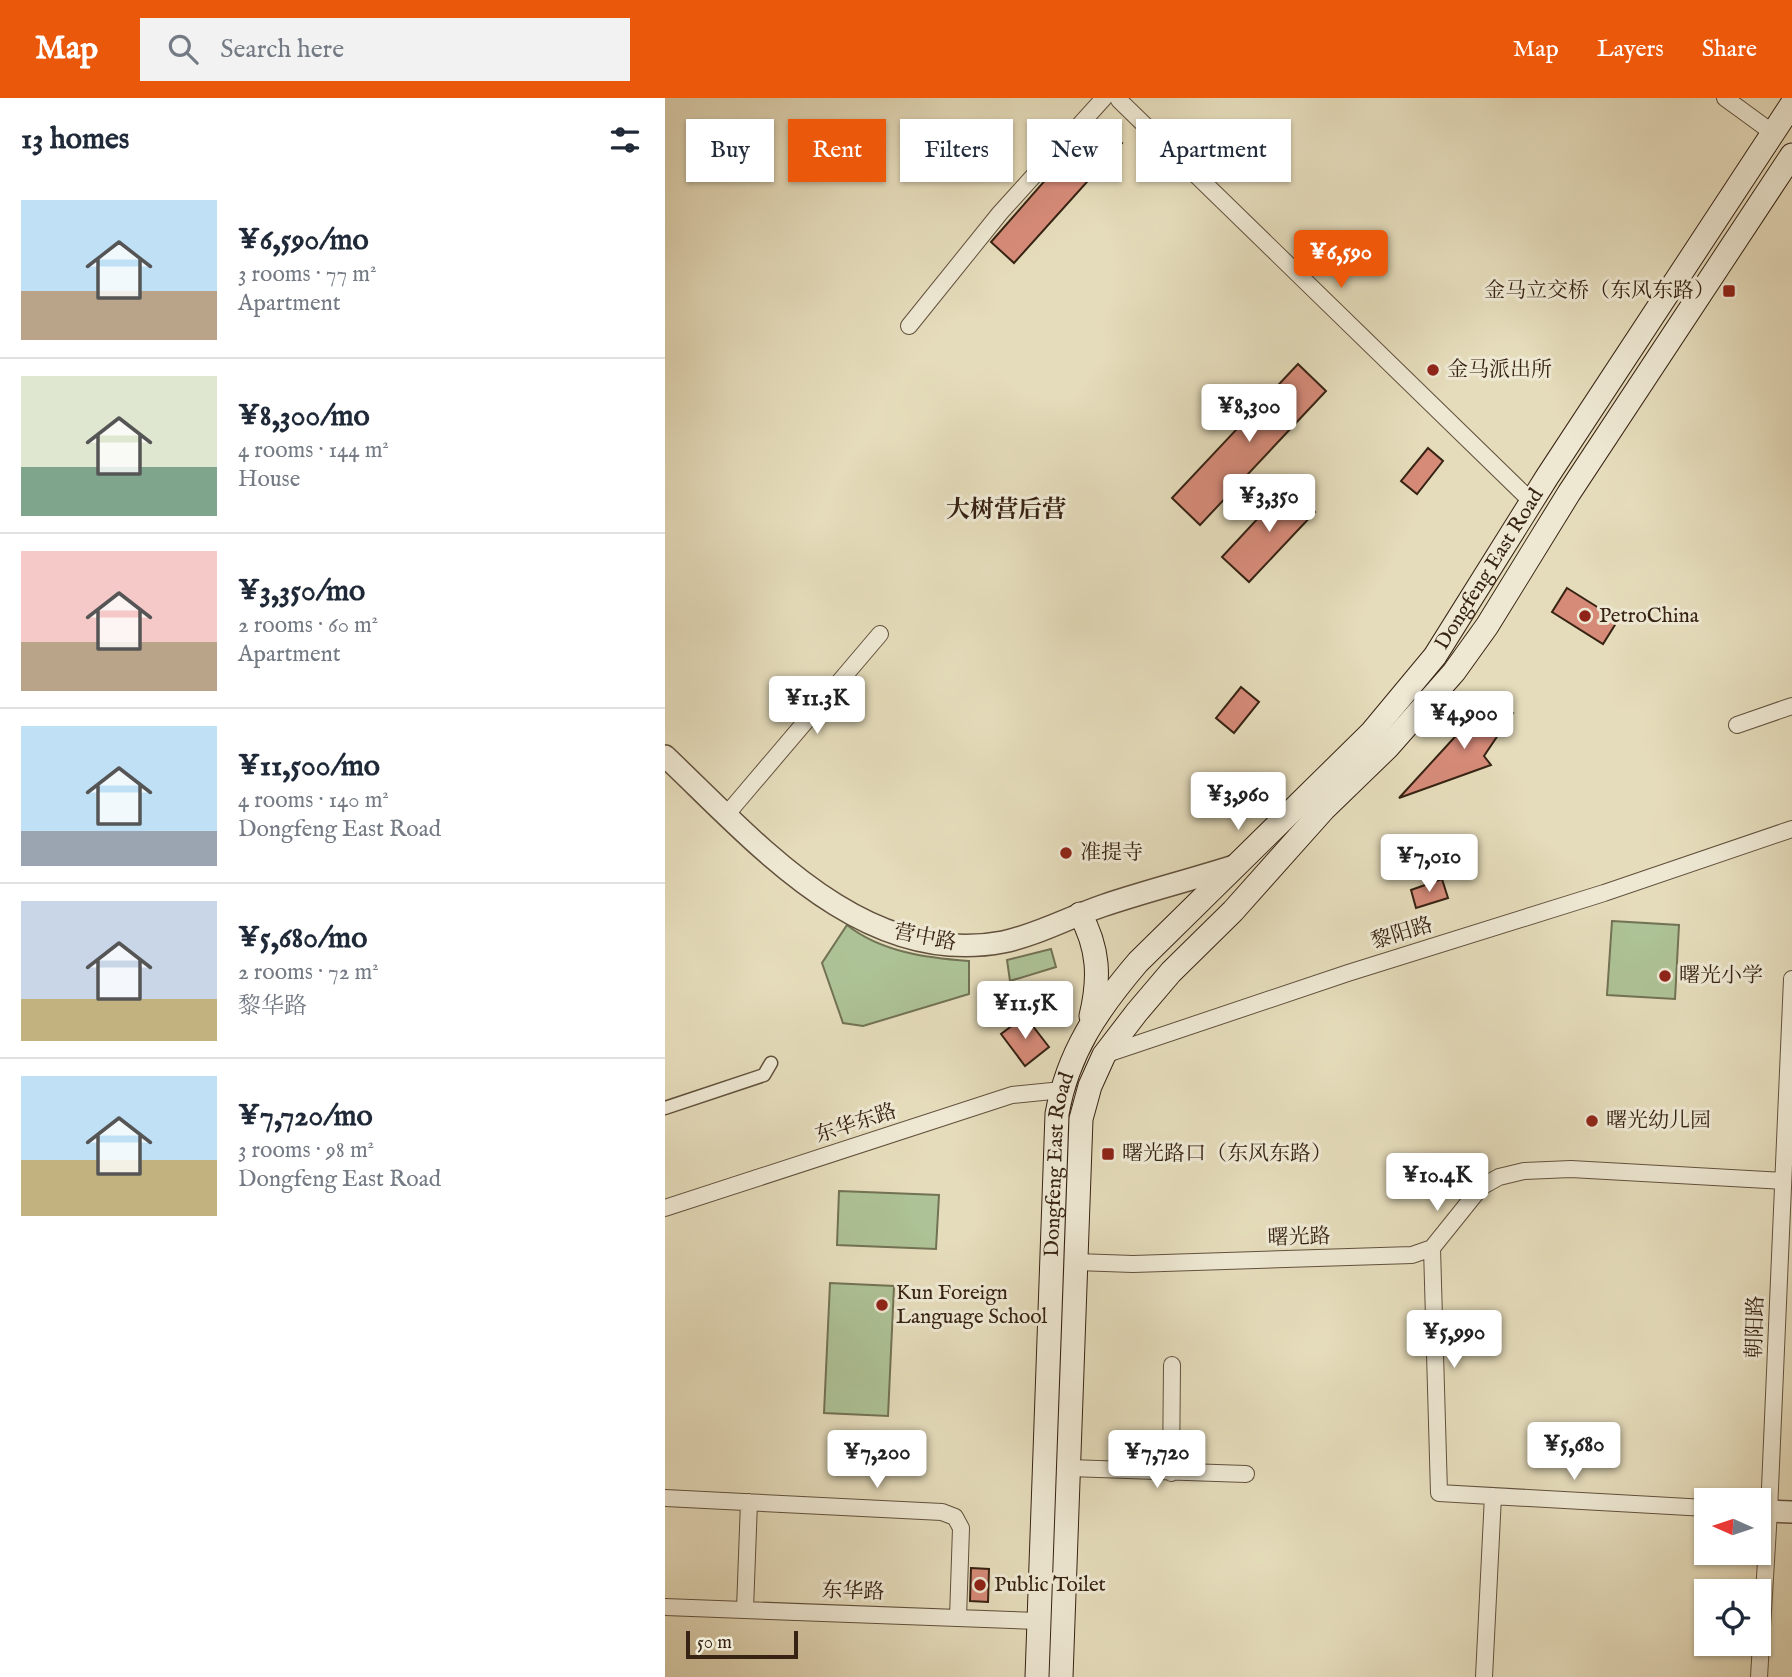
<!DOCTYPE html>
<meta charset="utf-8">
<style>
body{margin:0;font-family:"IM FELL English","Noto Serif SC",serif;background:#f2f2f3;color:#1f2937;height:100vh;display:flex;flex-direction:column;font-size:26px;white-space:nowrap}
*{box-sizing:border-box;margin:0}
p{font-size:23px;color:#747a83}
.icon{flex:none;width:38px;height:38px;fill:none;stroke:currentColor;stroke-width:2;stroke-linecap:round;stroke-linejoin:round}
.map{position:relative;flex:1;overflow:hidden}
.details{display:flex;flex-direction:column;background:#fff;width:665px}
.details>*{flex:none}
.top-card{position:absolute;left:21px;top:21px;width:665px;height:63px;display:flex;gap:14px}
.needle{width:46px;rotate:273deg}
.tools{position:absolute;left:1029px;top:1390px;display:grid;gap:14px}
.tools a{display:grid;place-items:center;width:77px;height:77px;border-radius:0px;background:#fff;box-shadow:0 2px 5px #0004;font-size:35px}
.scale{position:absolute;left:21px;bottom:18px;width:112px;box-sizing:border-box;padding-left:7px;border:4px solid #372313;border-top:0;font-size:19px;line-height:24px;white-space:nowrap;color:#372313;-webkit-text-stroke:5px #eee8d3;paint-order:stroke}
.price{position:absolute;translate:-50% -60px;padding:0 16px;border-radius:7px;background:#fff;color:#222;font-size:23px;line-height:46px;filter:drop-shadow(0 2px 4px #0008)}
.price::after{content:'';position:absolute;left:50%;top:42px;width:21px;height:16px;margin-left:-10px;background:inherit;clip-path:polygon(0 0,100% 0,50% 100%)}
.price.selected{background:#ea580c;color:#fff}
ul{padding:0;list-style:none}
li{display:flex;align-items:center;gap:21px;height:175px;padding:0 21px}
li+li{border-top:2px solid #e0e1e3}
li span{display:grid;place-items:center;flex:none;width:196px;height:140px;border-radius:0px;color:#555}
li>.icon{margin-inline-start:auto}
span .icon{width:84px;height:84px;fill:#fffc;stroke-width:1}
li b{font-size:30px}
h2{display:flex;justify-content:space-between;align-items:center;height:84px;padding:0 21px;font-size:30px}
.tag{padding:0 24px;border-radius:0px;background:#fff;box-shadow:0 2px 5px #0004;font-size:24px;line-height:63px}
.tag.selected{background:#ea580c;color:#fff}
header{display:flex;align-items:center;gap:42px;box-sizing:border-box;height:98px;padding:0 35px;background:#ea580c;color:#fff}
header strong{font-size:33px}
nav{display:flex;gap:38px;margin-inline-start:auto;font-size:24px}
.search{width:490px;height:63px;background:#f2f2f3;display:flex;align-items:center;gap:18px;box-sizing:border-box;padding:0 24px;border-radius:0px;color:#747a83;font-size:26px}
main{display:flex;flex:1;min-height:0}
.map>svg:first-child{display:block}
.green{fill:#adc296;stroke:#727254;stroke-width:2}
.building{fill:#d68b79;stroke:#372313;stroke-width:2}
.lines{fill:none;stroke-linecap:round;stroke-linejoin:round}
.pedestrian-casing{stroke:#62513d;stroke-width:15}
.minor-casing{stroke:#62513d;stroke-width:18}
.tertiary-casing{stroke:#62513d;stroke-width:24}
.secondary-casing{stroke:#372313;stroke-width:25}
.pedestrian{stroke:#eee8d3;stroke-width:12}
.minor{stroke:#eee8d3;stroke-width:16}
.tertiary{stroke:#eee8d3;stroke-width:21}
.secondary{stroke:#eee8d3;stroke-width:23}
.poi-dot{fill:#8f2418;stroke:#eee8d3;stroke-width:2.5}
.labels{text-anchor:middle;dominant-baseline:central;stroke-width:6;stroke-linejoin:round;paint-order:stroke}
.poi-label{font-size:21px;fill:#372313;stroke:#eee8d3;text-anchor:start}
.street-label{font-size:21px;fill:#372313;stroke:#eee8d3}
.quarter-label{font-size:24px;font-weight:bold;fill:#372313;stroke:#eee8d3}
</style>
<header>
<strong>Map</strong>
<div class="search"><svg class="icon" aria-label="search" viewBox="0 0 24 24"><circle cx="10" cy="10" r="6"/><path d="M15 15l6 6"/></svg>Search here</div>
<nav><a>Map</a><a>Layers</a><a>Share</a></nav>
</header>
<main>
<section class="details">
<h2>13 homes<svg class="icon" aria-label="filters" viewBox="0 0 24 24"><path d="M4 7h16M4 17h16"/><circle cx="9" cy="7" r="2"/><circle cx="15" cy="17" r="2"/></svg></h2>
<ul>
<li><span style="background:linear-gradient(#bfe0f5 65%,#b9a48a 0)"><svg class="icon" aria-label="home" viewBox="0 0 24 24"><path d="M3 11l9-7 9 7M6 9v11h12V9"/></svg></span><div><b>¥6,590/mo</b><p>3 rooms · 77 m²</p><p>Apartment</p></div></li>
<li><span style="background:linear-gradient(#dfe7d0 65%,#7fa58c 0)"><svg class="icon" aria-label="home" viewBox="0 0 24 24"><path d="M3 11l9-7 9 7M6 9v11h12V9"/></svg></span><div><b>¥8,300/mo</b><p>4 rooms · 144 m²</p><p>House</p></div></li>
<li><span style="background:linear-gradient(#f6c9c9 65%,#b9a48a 0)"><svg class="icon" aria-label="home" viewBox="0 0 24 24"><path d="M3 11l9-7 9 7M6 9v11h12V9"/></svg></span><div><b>¥3,350/mo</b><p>2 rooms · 60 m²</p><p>Apartment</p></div></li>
<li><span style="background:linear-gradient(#bfe0f5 75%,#9aa5b1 0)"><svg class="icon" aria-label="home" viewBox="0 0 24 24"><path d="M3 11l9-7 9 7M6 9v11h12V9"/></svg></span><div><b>¥11,500/mo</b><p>4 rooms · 140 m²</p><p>Dongfeng East Road</p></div></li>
<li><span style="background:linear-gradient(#c9d6e8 70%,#c2b280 0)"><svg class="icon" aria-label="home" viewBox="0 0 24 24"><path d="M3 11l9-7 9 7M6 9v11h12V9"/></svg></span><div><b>¥5,680/mo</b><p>2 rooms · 72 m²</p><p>黎华路</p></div></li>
<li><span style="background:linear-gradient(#bfe0f5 60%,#c2b280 0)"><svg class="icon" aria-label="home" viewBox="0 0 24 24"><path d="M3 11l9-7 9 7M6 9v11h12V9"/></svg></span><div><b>¥7,720/mo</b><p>3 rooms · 98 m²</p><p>Dongfeng East Road</p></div></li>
</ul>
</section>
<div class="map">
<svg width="1127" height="1579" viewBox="0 0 1127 1579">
<rect width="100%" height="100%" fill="#e5dcbb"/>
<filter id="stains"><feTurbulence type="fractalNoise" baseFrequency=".00286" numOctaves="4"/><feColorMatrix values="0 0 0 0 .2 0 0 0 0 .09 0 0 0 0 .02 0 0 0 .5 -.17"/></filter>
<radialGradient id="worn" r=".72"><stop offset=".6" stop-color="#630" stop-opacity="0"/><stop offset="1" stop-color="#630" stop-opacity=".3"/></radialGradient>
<path class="green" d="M947 823 1014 827 1010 901 942 897Z
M182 827C216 854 262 860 304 863V896L198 928 178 925 157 865Z
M386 851 391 869 345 883 342 862Z
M174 1093 274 1097 271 1151 172 1147Z
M165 1185 229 1188 223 1318 159 1315Z"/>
<path class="building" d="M433 22 457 45 349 165 326 144Z
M633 266 661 293 535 427 507 400Z
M763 350 778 363 752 396 736 383Z
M623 388 650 414 584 484 557 459Z
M902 490 953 522 938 546 887 514Z
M576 589 594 604 569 635 551 620Z
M829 602 848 615 819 658 826 667 734 700 798 630 804 637Z
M777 781 783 800 751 810 746 792Z
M360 918 384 949 360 968 336 936Z
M306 1470 324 1471 323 1504 305 1503Z"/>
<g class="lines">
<g class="pedestrian-casing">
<path id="pedestrian" d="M0 1010 99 977 106 965"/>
</g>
<g class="minor-casing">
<path id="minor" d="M455 0 454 2 867 404
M1060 0 1108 35
M244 228 335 115 439 0
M1072 627 1127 608
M62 716 215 536
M439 957 683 875 939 795 1127 731
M0 1110 347 997 397 992
M767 1150 774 1395 1041 1410
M411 1164 468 1166 747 1157 767 1150 816 1089 834 1079 859 1073 906 1071 1118 1083
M404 1370 581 1376
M506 1375 507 1267
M0 1400 277 1414 290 1419 296 1430 293 1520
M0 1509 374 1523
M80 1511 84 1404
M819 1579 828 1398
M1094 1579 1104 1413 1127 881"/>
</g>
<g class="tertiary-casing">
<path id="tertiary" d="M0 658C91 744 198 871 338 844 372 837 405 819 437 808 481 793 526 782 569 768
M1104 1413 1127 1414"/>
</g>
<g class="secondary-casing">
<g id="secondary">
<path d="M415 816C434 850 435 880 426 918"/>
<path id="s1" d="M372 1579 392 1016C403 954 433 911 473 864L706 635 770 558 882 379 1127 6"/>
<path d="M396 1579 416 1021 425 988 439 957 472 914 506 874 568 813 659 711 723 649 789 574 822 528 904 395 1127 57"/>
</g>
</g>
<use href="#pedestrian" class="pedestrian"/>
<use href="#minor" class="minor"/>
<use href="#tertiary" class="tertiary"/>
<use href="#secondary" class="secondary"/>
</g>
<g class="poi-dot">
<rect x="1057" y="186" width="14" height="14" rx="3.5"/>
<circle cx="768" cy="272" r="7"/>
<circle cx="920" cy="518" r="7"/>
<circle cx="401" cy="755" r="7"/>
<circle cx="1000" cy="878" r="7"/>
<circle cx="927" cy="1023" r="7"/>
<rect x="436" y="1049" width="14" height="14" rx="3.5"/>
<circle cx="217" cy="1207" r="7"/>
<circle cx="315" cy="1487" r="7"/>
</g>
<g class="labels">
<g class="poi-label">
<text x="1050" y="193" text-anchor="end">金马立交桥（东风东路）</text>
<text x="782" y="272">金马派出所</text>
<text x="934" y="518">PetroChina</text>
<text x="415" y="755">准提寺</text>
<text x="1014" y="878">曙光小学</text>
<text x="941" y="1023">曙光幼儿园</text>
<text x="457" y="1056">曙光路口（东风东路）</text>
<text x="231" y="1195">Kun Foreign<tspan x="231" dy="24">Language School</tspan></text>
<text x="329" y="1487">Public Toilet</text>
</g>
<g class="street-label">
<text stroke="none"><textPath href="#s1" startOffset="1267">Dongfeng East Road</textPath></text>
<text transform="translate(737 836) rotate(-17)">黎阳路</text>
<text transform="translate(260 840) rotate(11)">营中路</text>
<text transform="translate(191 1026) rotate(-18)">东华东路</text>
<text stroke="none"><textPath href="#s1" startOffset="513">Dongfeng East Road</textPath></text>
<text transform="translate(634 1140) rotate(-2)">曙光路</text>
<text transform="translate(1091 1229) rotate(-88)">朝阳路</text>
<text transform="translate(188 1494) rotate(2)">东华路</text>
</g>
<g class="quarter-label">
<text x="341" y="412">大树营后营</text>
</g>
</g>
<rect width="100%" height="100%" filter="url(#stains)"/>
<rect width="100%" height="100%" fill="url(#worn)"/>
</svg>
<div class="tools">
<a><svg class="needle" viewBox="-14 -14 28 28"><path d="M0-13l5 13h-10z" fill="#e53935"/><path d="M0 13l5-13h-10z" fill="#747a83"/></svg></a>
<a><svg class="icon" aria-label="locate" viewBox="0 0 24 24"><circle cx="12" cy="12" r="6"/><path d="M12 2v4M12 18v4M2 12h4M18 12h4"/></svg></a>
</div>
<div class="scale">50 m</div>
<b class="price selected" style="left:676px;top:192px">¥6,590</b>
<b class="price" style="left:584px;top:346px">¥8,300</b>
<b class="price" style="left:604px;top:436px">¥3,350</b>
<b class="price" style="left:152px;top:638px">¥11.3K</b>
<b class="price" style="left:799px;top:653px">¥4,900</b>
<b class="price" style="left:573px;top:734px">¥3,960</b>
<b class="price" style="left:764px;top:796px">¥7,010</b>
<b class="price" style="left:360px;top:943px">¥11.5K</b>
<b class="price" style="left:772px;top:1115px">¥10.4K</b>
<b class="price" style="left:789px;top:1272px">¥5,990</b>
<b class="price" style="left:909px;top:1384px">¥5,680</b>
<b class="price" style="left:212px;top:1392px">¥7,200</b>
<b class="price" style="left:492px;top:1392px">¥7,720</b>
<div class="top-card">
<a class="tag">Buy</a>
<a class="tag selected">Rent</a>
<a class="tag">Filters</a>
<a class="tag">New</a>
<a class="tag">Apartment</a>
</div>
</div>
</main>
